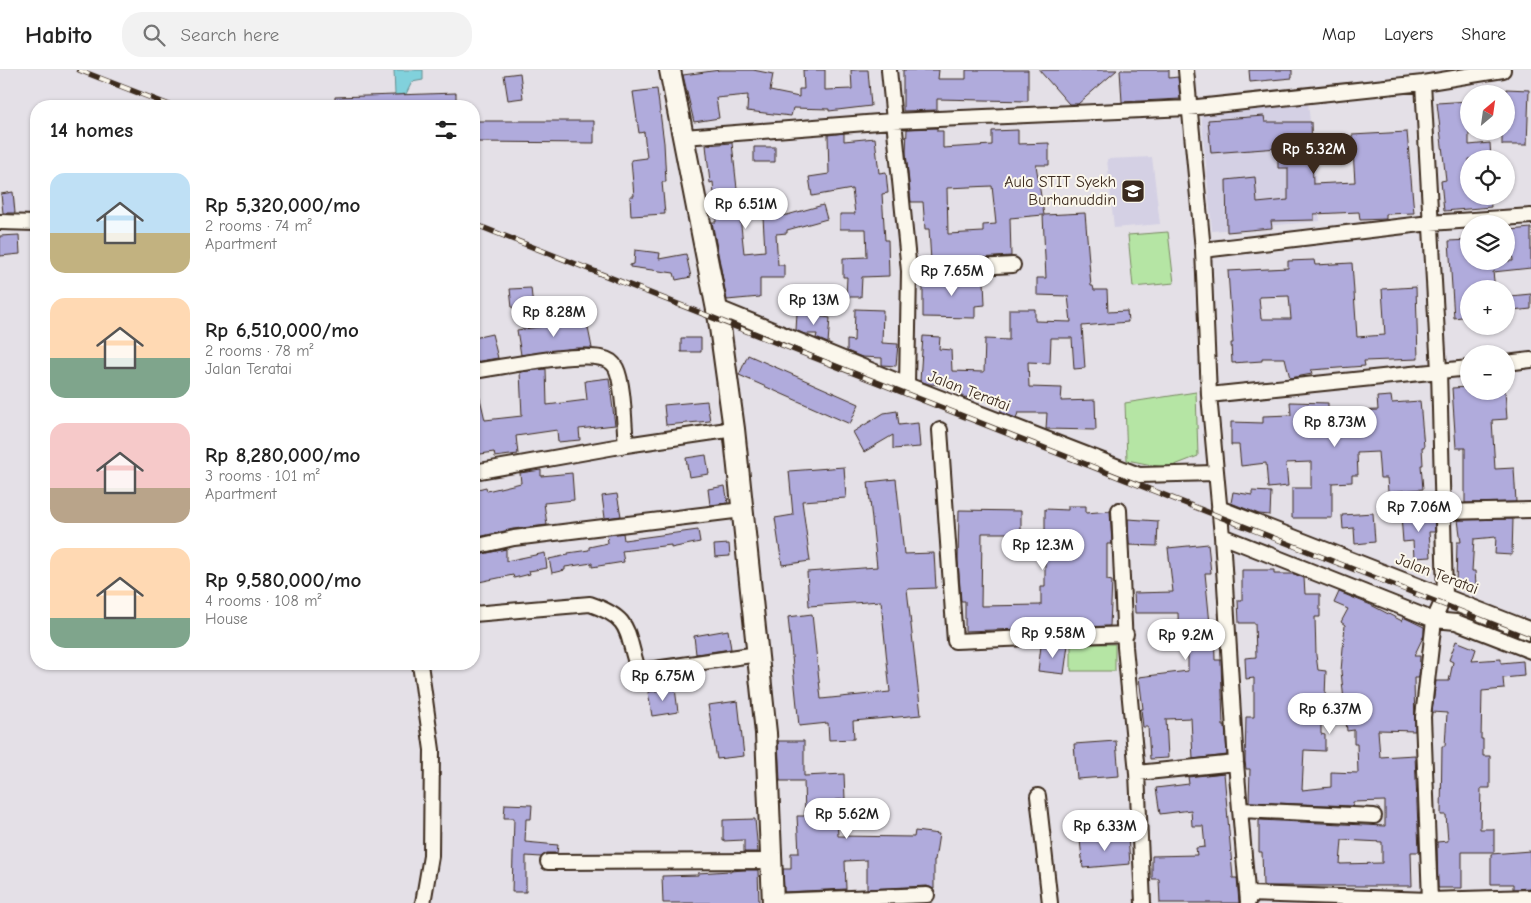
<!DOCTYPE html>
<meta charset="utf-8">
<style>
body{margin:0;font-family:"Comic Neue",sans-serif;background:#f2f2f2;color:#222;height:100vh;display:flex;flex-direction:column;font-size:19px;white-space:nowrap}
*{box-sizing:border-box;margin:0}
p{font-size:16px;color:#767676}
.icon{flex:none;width:28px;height:28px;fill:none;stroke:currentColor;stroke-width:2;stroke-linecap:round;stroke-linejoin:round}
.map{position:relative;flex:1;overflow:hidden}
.drawer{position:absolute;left:30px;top:30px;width:450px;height:570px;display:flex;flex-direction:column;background:#fff;border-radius:20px;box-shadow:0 1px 4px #0004}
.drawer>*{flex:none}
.needle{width:32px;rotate:29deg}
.tools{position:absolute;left:1460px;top:15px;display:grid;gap:10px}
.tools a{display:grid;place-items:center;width:55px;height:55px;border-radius:50%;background:#fff;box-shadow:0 1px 4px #0004;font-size:25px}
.price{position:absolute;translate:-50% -42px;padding:0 11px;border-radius:18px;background:#fff;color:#222;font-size:16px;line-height:32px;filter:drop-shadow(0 1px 2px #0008)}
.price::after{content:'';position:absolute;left:50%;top:30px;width:15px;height:11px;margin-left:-8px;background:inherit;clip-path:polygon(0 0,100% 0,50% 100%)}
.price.current{background:#3b2a1e;color:#fff}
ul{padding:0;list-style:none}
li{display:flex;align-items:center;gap:15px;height:125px;padding:0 20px}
li span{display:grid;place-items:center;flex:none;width:140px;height:100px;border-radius:15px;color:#555}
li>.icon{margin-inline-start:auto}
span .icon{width:60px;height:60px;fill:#fffc;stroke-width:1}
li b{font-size:21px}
h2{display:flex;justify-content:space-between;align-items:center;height:60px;padding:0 20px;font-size:21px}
header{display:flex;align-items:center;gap:30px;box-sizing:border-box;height:70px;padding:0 25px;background:#fff;border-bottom:1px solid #e0e0e0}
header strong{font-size:24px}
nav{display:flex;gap:28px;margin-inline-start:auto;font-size:18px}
.search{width:350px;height:45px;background:#f2f2f2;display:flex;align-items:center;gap:12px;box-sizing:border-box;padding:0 18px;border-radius:20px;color:#767676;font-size:19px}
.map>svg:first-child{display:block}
.built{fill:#d4d0e4}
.green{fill:#b5e5a4;stroke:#788861}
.water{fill:#81d1dc;stroke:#658e90}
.building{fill:#b0abdc;stroke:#3b2a1e;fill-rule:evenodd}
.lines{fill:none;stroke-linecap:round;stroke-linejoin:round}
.street-casing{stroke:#3b2a1e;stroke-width:18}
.secondary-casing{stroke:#3b2a1e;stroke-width:24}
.street{stroke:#fbf7ec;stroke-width:14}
.secondary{stroke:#fbf7ec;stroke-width:20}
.rail-casing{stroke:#3b2a1e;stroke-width:5.5}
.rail{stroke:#fbf7ec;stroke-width:4;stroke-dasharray:11;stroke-linecap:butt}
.labels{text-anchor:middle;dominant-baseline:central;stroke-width:4;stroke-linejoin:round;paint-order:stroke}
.poi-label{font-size:16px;fill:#3b2a1e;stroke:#fbf7ec;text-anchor:end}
.street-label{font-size:16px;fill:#3b2a1e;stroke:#fbf7ec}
</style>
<header>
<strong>Habito</strong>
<div class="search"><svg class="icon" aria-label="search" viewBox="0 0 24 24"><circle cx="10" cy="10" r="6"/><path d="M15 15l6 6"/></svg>Search here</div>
<nav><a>Map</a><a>Layers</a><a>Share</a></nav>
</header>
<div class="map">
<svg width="1531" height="833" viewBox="0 0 1531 833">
<rect width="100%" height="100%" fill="#e4e0e7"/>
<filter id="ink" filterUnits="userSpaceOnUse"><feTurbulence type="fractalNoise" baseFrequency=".02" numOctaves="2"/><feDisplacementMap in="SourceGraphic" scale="10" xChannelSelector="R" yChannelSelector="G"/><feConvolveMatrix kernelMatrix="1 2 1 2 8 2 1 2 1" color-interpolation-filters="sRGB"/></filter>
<g filter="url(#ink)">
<path class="built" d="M1308 32 1320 151 1212 161 1201 42Z
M1152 87 1160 154 1114 158 1107 89Z"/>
<path class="green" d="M1168 162 1174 213 1133 217 1128 165Z
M1196 322 1198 386 1167 398 1127 390 1125 333Z
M1071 574H1115V601H1071Z"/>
<path class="water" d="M394 0H423V10L412 12 406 24 395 25Z"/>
<path class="building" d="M720 0H753L773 4 770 21 799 27V19H804L803 0H825V20L852 19 851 0H868L871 36 829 41V39L793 38 791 46 747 41 748 25 716 28 719 48 694 52 683 5Z
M903 0H939L938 9H966V0H1028V31L937 29V40L903 41Z
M1039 0H1117L1078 34H1069Z
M1120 0H1169V8L1178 7 1180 29 1122 32Z
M1249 0H1292V8L1250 12Z
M520 3 523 28 508 30 504 5Z
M657 19 664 73 666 112H662L665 144 631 146 630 126H634L631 90 647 88 644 62 639 63 633 22Z
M1506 19 1529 20 1527 75H1502V61H1506Z
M456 23V36H335V27Z
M1469 31V75L1490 73 1491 89H1469V126H1490L1491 137 1444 141 1441 111 1446 110 1437 33Z
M1264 46 1265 52H1311L1313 114 1355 112 1352 65 1407 62 1414 143 1386 144V149L1360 150 1359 142 1314 144V150L1271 151 1272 158 1227 162 1226 110 1255 107 1257 133 1288 130V98H1278V78L1211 83 1208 50Z
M476 51H594V73L476 72Z
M937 58V61H943V78L992 75V61L1018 60V74L1049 73V95H1036L1044 145 1085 143 1091 216H1093L1094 220H1107L1108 242 1127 241 1128 252 1082 256 1085 298 1074 299 1072 268H1051L1050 293 1028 292 1029 317 1062 318 1061 331 1095 330 1096 360 1046 359 1047 343H1018L1016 348 1000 342 1005 330 962 327 961 316 929 314 920 311 923 266 940 267 939 279 951 280 952 301 984 302 985 269 1009 270V239H1035V251L1071 252 1068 226 1037 225V208H1046L1043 145 1010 148 1011 186 931 191 929 159H925L923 132H911L906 83 907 59ZM992 116 996 154 983 155V162L948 164 947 118Z
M844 63V71L875 68 879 103 886 102 888 123 882 124 885 170H888L889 206 862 207 861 227H846L847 207H843V188L867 187 866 159H840V144H855L852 119 812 126 809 107 829 104 828 65Z
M732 73 744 183 765 181 763 147 787 145 823 135 827 149 787 160V163L776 164 778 195H784V208H760V227L727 230 712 152H716L713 112 710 113 706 75Z
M754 77H775V92H754Z
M13 122 15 143H3L1 124Z
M1531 158V198L1493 202 1495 219H1469V246L1454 248 1449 171 1469 170V191H1513L1510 160Z
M19 165 20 184 0 186V166Z
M635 180 660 183 659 189 686 184 691 207 676 210 674 203 630 197V195L634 194Z
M1314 190 1315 195 1352 193 1357 267 1385 265 1382 219 1416 217 1418 289 1364 291 1365 296 1311 300 1312 304 1290 308 1285 288H1262V291L1232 293 1231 273H1233L1228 201 1288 198V191ZM1289 226 1291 249H1261L1259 227Z
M975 206V212L984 211 985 235 975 236V248L923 247V209Z
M531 218 533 237 512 238 510 219Z
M1531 224V239L1512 241 1510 226Z
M855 239 883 240 882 273 898 274 896 296 882 295V288L862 287 847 281V270L854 271Z
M797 243 830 248 828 273 816 268 817 264H804L796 260Z
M567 253 568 256 587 253 592 278H576L521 285 517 260Z
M492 264 498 288 474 292V268Z
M681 268H701V282H681Z
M748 285 859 334 850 354 739 305Z
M546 299 547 335 587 330 585 311 609 308 615 355 579 359 580 370 558 372 557 360 516 366 518 384 495 387 494 382 474 385V320H478L485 350 522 346 520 302Z
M1469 317V321H1505L1507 349 1492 350 1495 399 1514 398 1516 432 1465 433V378H1456L1452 318Z
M1391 326 1392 333 1420 331 1424 377H1422L1423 395H1421L1423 419 1388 422 1387 408H1380L1378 382 1357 383 1358 405H1352V412L1332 413V448H1292V418H1311V392L1286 393 1288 416 1268 418 1266 393 1241 396 1239 375H1231V352L1263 353V346L1291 345 1290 332 1328 333V342L1378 340 1377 327Z
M707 331 710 351 666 355 664 335Z
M897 341 899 355 918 353 920 377 893 379V365L864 382 853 362 884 343Z
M706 385 709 404 689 407 686 388Z
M844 397 846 428 802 431 810 491 782 495 775 448 793 445 789 401Z
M541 400V406L572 403 574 430 544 433 547 455 513 459 474 468V420L486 417 487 421 521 413 520 403Z
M896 409 904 484 934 483 936 518 907 519 921 645 853 651 854 669 829 670 828 653 799 656 788 547 812 544 821 629 890 622 881 531 809 536 807 502 877 497 868 412Z
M725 416 728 433 710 435 708 419Z
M1252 421 1271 422 1270 445 1259 444 1231 433 1233 422 1252 425Z
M617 424 621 446 605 448 602 426Z
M1068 436H1086V443L1110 441 1112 474H1107V510L1112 511 1110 556 965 561V531H961L958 491 959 440 1021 441V463H982L981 536 1041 535V517H1045V439L1068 440Z
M1373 443 1375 472 1355 474 1354 458 1343 459 1342 445Z
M1434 443 1435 462H1429L1431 487 1414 488 1413 471 1403 472 1401 446Z
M1128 449 1158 451 1157 476 1129 475Z
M1513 449 1512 485 1495 484 1496 467 1474 469 1472 501H1475L1476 515H1456L1457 472H1461L1458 450Z
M698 460 700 472 671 478V475L622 481 624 492 592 497V493L565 497V500L552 503 549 489 568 485V483L589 480V477L608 473 607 465 623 463 624 470Z
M729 474 730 486 715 487 714 475Z
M1208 474 1211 503H1205L1210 554H1214L1215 590H1221L1223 656H1225L1227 685 1193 689 1191 648 1166 649 1168 688 1150 689 1148 657H1143L1141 639H1143L1139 607 1188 601V576H1179L1178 543H1135L1134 523 1173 522 1168 478Z
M506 479V491L545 483 547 498 529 501 530 504 514 508 513 505 474 513V486Z
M1242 500H1274V504H1294L1304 508 1305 524H1320V547H1315L1316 585 1318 600 1326 601 1325 627H1321V664L1325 665V681L1304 680 1302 720 1331 717V702L1358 703 1357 674H1354V660L1347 661 1341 601 1345 555 1341 552 1348 539 1334 533 1339 522 1371 535 1402 551 1403 547 1424 557V565L1414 586H1420L1419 608H1414L1415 661 1378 660 1380 687 1415 685 1419 782H1411L1412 816H1263L1262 782H1259V750L1385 756V731L1353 732V736L1249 732 1250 699H1246L1245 691 1246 647H1254V608L1246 609 1245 588 1256 587 1255 553H1239L1238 530H1242ZM1342 770 1382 772V793L1340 794Z
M728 560 731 579 696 584 694 566Z
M1456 571 1476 579 1472 591 1501 589V593L1523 591 1524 606 1503 608 1504 619 1482 621 1481 669H1483V686H1490V718H1481L1480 759H1494V782H1462V818H1438L1437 772 1448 771 1446 745H1441L1442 676H1445L1447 643 1432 642 1436 611H1449L1453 592 1449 590Z
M1068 575 1064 604 1038 601 1041 576Z
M675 618 678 642 652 646 648 622Z
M738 631 744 686 717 689 708 635Z
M778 671H804V706L844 704 845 729 836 730 838 766 914 767 915 761 939 764 935 790H934V819L927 816 867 819V790L845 791 846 819 784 822 783 799H791V783H799L797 746H805L804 711H780Z
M1116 671 1119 706 1077 709 1074 674Z
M1224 703 1233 808H1237L1239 833H1160L1159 809H1152V786L1197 785 1196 778 1205 777 1203 756H1192L1191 740 1160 744 1156 718 1189 714 1188 707Z
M505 734 532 735 531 749H526L525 772 558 775 557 783H547L541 787 526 786V822H512L514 748H504Z
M755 749 758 782H744V770L723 771V750Z
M1128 766 1130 794 1083 798 1080 770Z
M1530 781 1531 818 1513 819V814H1491V784Z
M745 800H758L759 833H663L662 806 698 805V803Z"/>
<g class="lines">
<g class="street-casing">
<path id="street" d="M889 0 909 201 907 315
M1186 0 1203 180 1209 325 1222 466 1236 693 1248 832
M684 67 892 51 1188 38 1423 13 1503 0
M0 152 36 153
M1203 180 1430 153 1531 146
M909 201 1013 195
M716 237 907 315 1139 405 1215 403
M1506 293 1531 290
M474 301C504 297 574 282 601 288 607 289 613 292 616 298 624 314 624 356 626 375
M1209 325 1469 298
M940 360 955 571 1126 564
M474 402 626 375 734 359
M1219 438 1531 560
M1119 440 1125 577 1137 703 1143 833
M1443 442 1531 440
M1222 466 1434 550 1456 552 1531 581
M474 477 514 468 742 440
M474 544 590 534C633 549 625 561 638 599L641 601 758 584
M420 594 432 680 431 786 423 833
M1137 703 1236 693
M1038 726 1050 833
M1241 740 1374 746
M548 792 772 791
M1248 824 1430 830 1423 647 1434 550 1445 525 1439 301 1423 13
M773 831 927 825
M1431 833 1430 830 1531 827"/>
</g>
<g class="secondary-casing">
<path id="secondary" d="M670 0 719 250 734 359 766 663 773 833"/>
</g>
<use href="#street" class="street"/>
<use href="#secondary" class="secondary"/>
<g class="rail-casing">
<path id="rail" d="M79 0 172 36
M474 154 1531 569"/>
</g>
<use href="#rail" class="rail"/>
</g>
</g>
<defs>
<g id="university-square" transform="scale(1.25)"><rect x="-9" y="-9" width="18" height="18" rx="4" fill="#3b2a1e" stroke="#fbf7ec"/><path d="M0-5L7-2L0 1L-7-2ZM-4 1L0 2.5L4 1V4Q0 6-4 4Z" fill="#fff"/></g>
</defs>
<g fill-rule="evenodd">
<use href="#university-square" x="1133" y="121"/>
</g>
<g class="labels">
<g class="poi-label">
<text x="1116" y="112">Aula STIT Syekh<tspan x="1116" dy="18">Burhanuddin</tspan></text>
</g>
<g class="street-label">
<text transform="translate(969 321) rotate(21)">Jalan Teratai</text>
<text transform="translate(1437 504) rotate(21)">Jalan Teratai</text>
</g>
</g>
</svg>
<div class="tools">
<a><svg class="needle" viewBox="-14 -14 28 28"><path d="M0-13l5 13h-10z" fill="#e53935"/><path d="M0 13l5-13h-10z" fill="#767676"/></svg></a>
<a><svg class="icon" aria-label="locate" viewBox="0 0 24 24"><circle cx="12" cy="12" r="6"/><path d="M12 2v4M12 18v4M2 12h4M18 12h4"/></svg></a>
<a><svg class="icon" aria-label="layers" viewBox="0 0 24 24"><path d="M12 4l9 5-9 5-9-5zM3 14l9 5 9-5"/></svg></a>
<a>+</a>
<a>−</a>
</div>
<b class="price current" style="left:1314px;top:105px">Rp 5.32M</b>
<b class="price" style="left:746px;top:160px">Rp 6.51M</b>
<b class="price" style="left:952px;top:227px">Rp 7.65M</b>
<b class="price" style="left:814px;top:256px">Rp 13M</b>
<b class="price" style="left:554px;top:268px">Rp 8.28M</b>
<b class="price" style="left:1335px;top:378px">Rp 8.73M</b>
<b class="price" style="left:1419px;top:463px">Rp 7.06M</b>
<b class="price" style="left:1043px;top:501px">Rp 12.3M</b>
<b class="price" style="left:1053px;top:589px">Rp 9.58M</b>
<b class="price" style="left:1186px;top:591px">Rp 9.2M</b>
<b class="price" style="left:663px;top:632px">Rp 6.75M</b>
<b class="price" style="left:1330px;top:665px">Rp 6.37M</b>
<b class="price" style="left:847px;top:770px">Rp 5.62M</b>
<b class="price" style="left:1105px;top:782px">Rp 6.33M</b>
<section class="drawer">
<h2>14 homes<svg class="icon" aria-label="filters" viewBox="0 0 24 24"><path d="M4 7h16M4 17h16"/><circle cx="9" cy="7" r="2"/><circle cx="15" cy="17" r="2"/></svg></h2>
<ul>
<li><span style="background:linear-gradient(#bfe0f5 60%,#c2b280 0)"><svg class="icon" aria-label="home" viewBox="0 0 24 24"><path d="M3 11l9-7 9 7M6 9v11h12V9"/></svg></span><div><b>Rp 5,320,000/mo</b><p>2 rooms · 74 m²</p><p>Apartment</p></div></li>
<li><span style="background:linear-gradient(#ffd9b3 60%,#7fa58c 0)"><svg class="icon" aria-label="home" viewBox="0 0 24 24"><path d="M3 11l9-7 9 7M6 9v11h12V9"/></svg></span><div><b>Rp 6,510,000/mo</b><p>2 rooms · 78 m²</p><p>Jalan Teratai</p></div></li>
<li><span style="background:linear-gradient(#f6c9c9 65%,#b9a48a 0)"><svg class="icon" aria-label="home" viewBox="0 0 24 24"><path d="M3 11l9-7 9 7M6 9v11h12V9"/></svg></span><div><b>Rp 8,280,000/mo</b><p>3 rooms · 101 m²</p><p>Apartment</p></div></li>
<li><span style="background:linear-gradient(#ffd9b3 70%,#7fa58c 0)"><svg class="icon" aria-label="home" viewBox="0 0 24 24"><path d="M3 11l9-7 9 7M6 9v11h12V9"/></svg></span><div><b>Rp 9,580,000/mo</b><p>4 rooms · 108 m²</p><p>House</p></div></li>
</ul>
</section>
</div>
